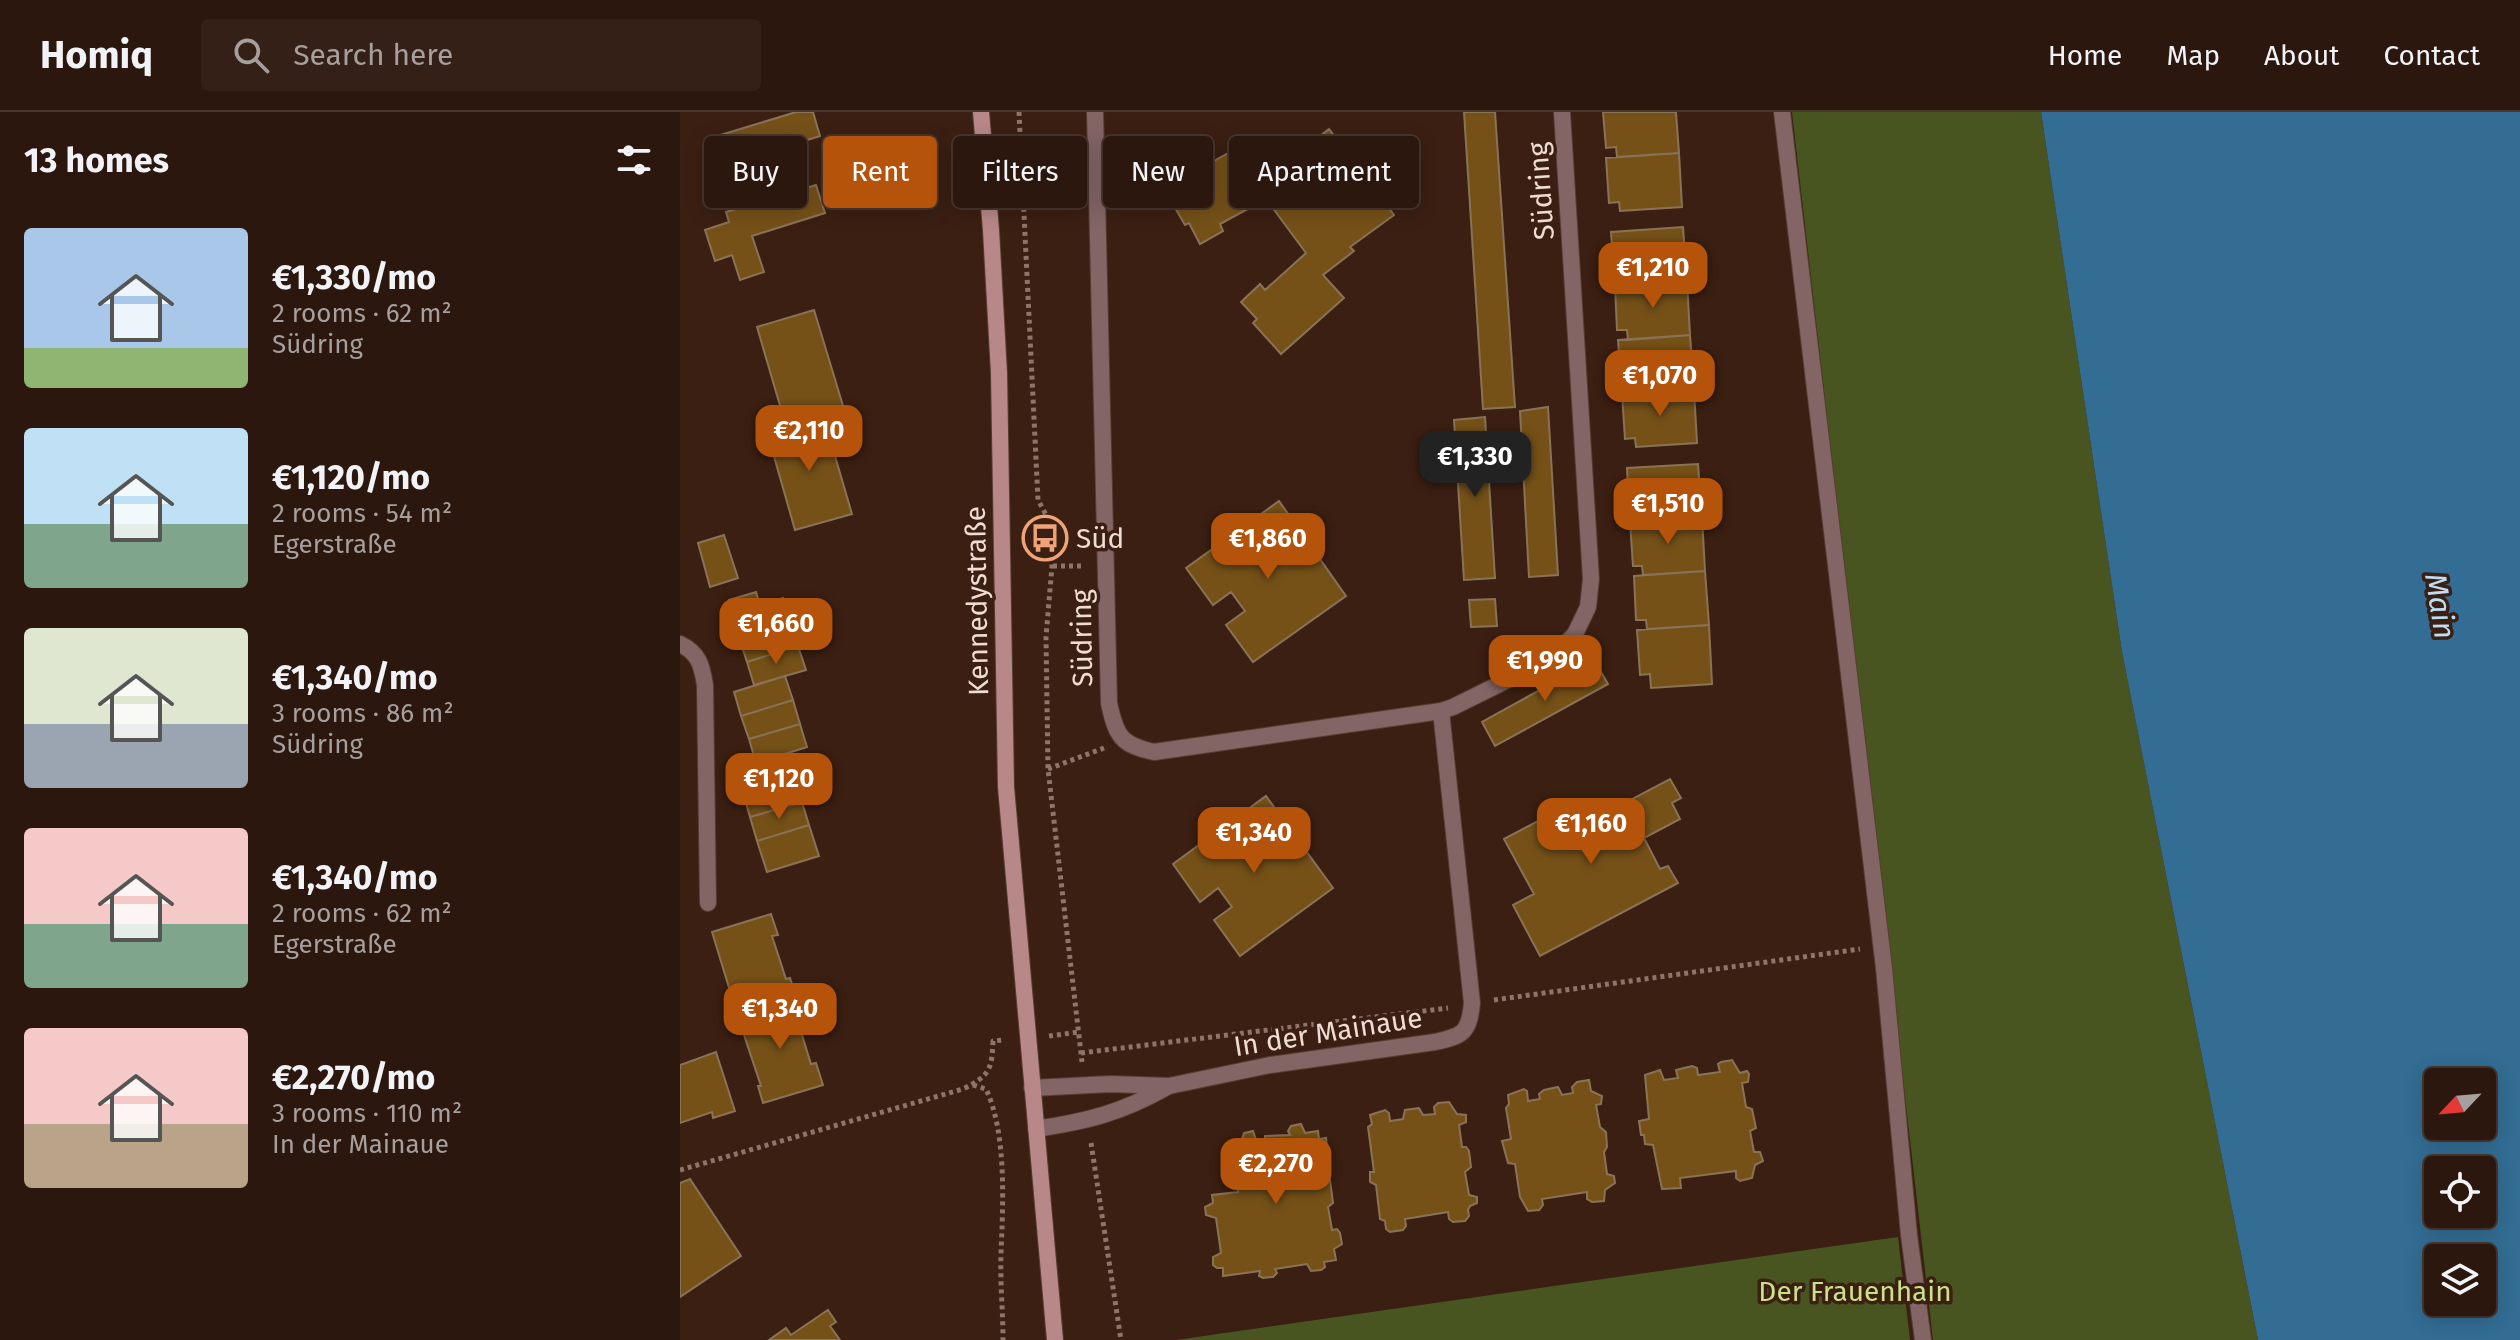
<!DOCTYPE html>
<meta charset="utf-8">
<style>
body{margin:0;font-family:"Fira Sans",sans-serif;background:#342017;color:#f1f3f6;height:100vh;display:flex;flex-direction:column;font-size:30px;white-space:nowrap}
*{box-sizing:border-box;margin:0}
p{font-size:26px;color:#a69f9e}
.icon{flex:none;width:44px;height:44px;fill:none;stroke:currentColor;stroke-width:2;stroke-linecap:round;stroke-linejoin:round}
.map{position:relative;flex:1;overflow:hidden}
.sheet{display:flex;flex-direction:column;background:#2c170e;width:680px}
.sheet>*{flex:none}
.guide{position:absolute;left:24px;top:24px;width:760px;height:72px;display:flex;gap:16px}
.needle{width:52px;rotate:244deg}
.tools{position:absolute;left:1744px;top:956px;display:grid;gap:16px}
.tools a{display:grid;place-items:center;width:72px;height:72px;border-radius:8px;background:#2c170e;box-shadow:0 4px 20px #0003,0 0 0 2px #48362e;font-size:40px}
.price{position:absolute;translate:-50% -68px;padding:0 18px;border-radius:16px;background:#b45309;color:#fff;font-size:26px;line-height:52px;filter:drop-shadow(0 2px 4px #0008)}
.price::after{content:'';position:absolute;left:50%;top:48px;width:24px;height:18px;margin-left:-12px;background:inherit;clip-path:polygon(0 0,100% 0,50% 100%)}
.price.on{background:#222;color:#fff}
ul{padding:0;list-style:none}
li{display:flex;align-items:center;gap:24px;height:200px;padding:0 24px}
li span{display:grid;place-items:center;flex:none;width:224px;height:160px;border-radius:8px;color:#555}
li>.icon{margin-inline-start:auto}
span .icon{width:96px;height:96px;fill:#fffc;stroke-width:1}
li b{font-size:34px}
h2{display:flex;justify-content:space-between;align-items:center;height:96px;padding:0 24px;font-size:34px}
.chip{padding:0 28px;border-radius:8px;background:#2c170e;box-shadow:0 4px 20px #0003,0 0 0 2px #48362e;font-size:28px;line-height:72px}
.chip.on{background:#b45309;color:#fff}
header{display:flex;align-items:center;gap:48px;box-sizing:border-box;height:112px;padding:0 40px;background:#2c170e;border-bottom:2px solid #48362e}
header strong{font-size:38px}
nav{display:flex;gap:44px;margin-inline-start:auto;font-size:28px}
.search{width:560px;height:72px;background:#342017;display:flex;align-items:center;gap:20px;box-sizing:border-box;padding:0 28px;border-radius:8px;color:#a69f9e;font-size:30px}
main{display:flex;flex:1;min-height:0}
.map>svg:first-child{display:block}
.green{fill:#495520}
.water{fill:#336d94;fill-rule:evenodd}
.building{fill:#755118;stroke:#897357;stroke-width:2}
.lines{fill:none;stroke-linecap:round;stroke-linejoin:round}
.service-casing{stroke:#583d31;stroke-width:18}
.minor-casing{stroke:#583d31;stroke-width:18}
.secondary-casing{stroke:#583d31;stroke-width:18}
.path{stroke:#8d756a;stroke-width:5;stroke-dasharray:4 4;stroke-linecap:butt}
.service{stroke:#836566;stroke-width:16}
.minor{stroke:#836566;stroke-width:16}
.secondary{stroke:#b88889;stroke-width:16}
.labels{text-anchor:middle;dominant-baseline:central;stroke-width:7;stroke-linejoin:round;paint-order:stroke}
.street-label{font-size:28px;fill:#efdcd3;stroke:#3b1f12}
.poi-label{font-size:28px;fill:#efdcd3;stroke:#3b1f12;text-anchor:start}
.park-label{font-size:28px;fill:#cae188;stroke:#3b1f12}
.water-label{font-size:30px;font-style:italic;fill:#bdddf4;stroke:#3b1f12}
</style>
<header>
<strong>Homiq</strong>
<div class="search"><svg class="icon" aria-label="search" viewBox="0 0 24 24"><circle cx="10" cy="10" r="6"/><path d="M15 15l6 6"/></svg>Search here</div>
<nav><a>Home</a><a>Map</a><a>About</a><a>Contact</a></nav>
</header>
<main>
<section class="sheet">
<h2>13 homes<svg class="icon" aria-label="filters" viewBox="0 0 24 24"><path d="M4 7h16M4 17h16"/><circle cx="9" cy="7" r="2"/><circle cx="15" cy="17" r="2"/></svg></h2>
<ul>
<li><span style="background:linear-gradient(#a9c7e8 75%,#8fb573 0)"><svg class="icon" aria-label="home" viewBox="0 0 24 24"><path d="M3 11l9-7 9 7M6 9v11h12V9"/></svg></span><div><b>€1,330/mo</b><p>2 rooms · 62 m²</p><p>Südring</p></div></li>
<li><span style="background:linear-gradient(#bfe0f5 60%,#7fa58c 0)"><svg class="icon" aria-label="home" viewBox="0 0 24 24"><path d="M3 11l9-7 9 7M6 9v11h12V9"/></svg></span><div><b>€1,120/mo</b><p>2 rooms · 54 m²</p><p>Egerstraße</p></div></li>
<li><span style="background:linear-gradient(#dfe7d0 60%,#9aa5b1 0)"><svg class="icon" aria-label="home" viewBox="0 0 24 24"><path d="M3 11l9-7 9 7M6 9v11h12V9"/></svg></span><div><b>€1,340/mo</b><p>3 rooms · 86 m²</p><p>Südring</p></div></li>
<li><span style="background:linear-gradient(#f6c9c9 60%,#7fa58c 0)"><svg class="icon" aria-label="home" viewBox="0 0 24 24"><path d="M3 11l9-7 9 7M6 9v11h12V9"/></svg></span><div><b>€1,340/mo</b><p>2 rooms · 62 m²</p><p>Egerstraße</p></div></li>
<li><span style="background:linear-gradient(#f6c9c9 60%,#b9a48a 0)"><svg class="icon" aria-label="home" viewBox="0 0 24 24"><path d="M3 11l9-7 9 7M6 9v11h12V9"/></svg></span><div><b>€2,270/mo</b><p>3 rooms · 110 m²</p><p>In der Mainaue</p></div></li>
</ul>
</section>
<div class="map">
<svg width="1840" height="1228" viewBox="0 0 1840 1228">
<rect width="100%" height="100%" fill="#3b1f12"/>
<path class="green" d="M1112 0H1361L1442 540 1578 1228H1253Z
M1218 1125 1230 1228H496Z"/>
<path class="water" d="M1361 0H1840V1228H1578L1442 540ZM1758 970H1802V1014H1758ZM1758 1058H1802V1102H1758ZM1758 1146H1802V1190H1758Z"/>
<path class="building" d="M116 0H133L140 24 73 45 86 88 56 97 34 25Z
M784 0H815L835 295 803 297Z
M923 0H996L999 41 937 45 936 35 926 36Z
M649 17 671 45 665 49 689 79 693 75 714 103 670 135 674 139 643 163 664 186 601 242 573 211 577 207 561 190 580 172 585 178 626 141 586 87 540 112 543 119 520 132 509 111 505 113 484 77 557 36 574 65 603 44 608 49Z
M999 41 1002 95 940 99 939 90 929 91 926 46Z
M136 73 145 101 72 124 84 160 60 168 52 143 35 149 25 118 49 110 46 100Z
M1003 115 1007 169 945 173 944 164H934L931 120Z
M1007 169 1010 223 948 228 947 218H937L935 174Z
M134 198 164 297 106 314 77 215Z
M1010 223 1014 278 952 281 951 272H941L938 228Z
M1014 278 1017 331 956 335 955 326 945 327 942 282Z
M868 295 878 463 849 465 840 299Z
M143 303 172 402 115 418 87 320Z
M805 305 815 466 784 468 774 308Z
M1018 352 1022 405 960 409 959 400H949L947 356Z
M599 389 666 484 573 550 546 513 565 499 551 480 533 493 506 456Z
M1022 405 1025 459 963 463 962 454H953L950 410Z
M44 423 58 466 30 475 18 431Z
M1025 459 1029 513 967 517 966 508H956L954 464Z
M76 480 80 493 53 502 49 488Z
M103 486 111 510 59 526 52 502Z
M815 487 817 514 791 515 789 488Z
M111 510 118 534 67 550 59 526Z
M1029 513 1032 572 971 576 970 562 960 563 957 518Z
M118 534 126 558 74 573 67 550Z
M914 548 928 572 815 634 802 610Z
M105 564 113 588 61 604 54 580Z
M113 588 120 612 69 627 61 604Z
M120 612 127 635 76 651 69 627Z
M107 642 114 665 63 681 55 657Z
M114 665 122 690 70 705 63 681Z
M990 667 1001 686 992 691 1000 707 964 726 980 757 988 754 998 771 860 844 833 793 854 782 824 727 860 708 865 715 892 700 894 706 923 691 928 700Z
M586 684 653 776 560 844 534 808 552 795 538 776 520 790 493 752Z
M122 690 129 713 77 729 70 705Z
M129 713 139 744 87 760 77 729Z
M91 802 98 823 92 824 106 867 110 866 117 887 58 905 32 820Z
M117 887 124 908 118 910 131 952 136 951 143 973 83 991 78 974H81L58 905Z
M36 940 55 999 33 1006 32 1000 0 1011V953Z
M1052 948 1060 961 1067 959 1069 962 1068 970 1062 971 1066 995 1072 997 1076 1016 1070 1019 1074 1040H1080L1083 1049 1075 1053 1072 1066 1060 1069 1056 1066V1059L1000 1066 1001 1076 982 1077 973 1033 965 1032 964 1023H961L959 1009 969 1007 965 963 980 958 984 968 998 966 996 958 1012 954 1017 956 1018 963 1040 960 1038 952 1041 950Z
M909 968 911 979 922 984 921 992 916 993 920 1015 926 1020 927 1035 924 1040 927 1062 934 1064 935 1071 925 1078 924 1089 912 1090 907 1087V1080L862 1087 863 1093 859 1098 848 1099 840 1085 835 1052 828 1051 822 1029 831 1027 826 996 829 992 828 983 844 977 847 979 848 989 860 987 859 982 864 978 878 975 882 983 893 981 892 975 897 970Z
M769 990 777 1002 786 1003V1010L779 1013 782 1035H786L789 1039 791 1055 785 1060 789 1083 797 1085V1091L790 1094 788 1098 789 1104 785 1109 773 1110 769 1107 768 1100 725 1107 726 1114 723 1118 710 1120 706 1117 705 1109 700 1107 696 1073 690 1070V1060H694L688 1015 692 1012 690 1003 705 998 709 1001 710 1009 723 1007 725 998 739 996 743 1003 755 1002 754 995 758 991Z
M621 1012 625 1021 638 1019 639 1027 646 1026 648 1046 642 1047 645 1067 650 1068 653 1091 648 1095 652 1118 657 1117 660 1121 662 1132 654 1137 656 1148 644 1150 645 1155 641 1158 631 1159 627 1152 595 1157 597 1161 593 1165 583 1166 579 1164 580 1159 543 1164V1156H537L533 1153V1145L541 1141 536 1106 526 1103 525 1095 533 1091 532 1083 558 1080 556 1065H553L548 1032 561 1030 564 1021 573 1019 576 1028 585 1027V1024L610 1023 608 1019 611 1014Z
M10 1067 61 1144 0 1185V1071Z
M148 1198 156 1210 150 1214 160 1228H89L106 1216 111 1223Z"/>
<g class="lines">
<g class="service-casing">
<path id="service" d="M1102 0 1204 856 1229 1123 1243 1228"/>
</g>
<g class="minor-casing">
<path id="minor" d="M415 0 429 591C436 624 441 633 474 640L761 599 773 595 872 546 895 522 908 495 911 467 882 0
M0 532C19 541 22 554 25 573L28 791
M352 976 430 972 489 974 590 953 755 930C783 924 789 921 792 891L761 599
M356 1017C408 1009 441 1001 487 975"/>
</g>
<g class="secondary-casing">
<path id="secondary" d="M301 0 311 118 319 261 326 675 375 1228"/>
</g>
<path class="path" d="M339 0 358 388 370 410 372 454 366 525 368 657 402 950
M373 454H403
M368 657 424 636
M814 888 1180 837
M369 924 399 920
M401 941 768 896
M293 973 306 977C327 1022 323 1092 321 1141 320 1170 323 1199 323 1228
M411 1031 441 1228
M0 1058 283 977C309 964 312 958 313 929L324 928"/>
<use href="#service" class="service"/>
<use href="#minor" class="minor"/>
<use href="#secondary" class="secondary"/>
</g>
<defs>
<g id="bus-ring" transform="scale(2.3)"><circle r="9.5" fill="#3b1f12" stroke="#efa378" stroke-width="1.5"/><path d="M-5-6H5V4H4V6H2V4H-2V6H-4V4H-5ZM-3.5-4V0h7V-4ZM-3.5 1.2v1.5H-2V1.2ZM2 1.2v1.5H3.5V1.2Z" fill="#efa378"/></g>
</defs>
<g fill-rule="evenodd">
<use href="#bus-ring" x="365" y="426"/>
</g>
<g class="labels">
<g class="street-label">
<text transform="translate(861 79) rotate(-94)">Südring</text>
<text transform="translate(297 489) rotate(-91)">Kennedystraße</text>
<text transform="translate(402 526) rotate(-91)">Südring</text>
<text transform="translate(648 920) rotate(-9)">In der Mainaue</text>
</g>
<g class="poi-label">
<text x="396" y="426">Süd</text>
</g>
<g class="park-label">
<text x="1175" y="1179">Der Frauenhain</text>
</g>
<g class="water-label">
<text transform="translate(1760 494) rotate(81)">Main</text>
</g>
</g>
</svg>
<div class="tools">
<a><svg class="needle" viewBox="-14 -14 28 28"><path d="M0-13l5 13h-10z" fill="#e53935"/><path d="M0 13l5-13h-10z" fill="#a69f9e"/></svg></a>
<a><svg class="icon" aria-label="locate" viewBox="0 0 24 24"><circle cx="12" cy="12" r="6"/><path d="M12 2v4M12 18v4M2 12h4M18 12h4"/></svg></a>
<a><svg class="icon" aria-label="layers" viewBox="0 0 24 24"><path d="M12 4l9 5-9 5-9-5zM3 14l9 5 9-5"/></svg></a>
</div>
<b class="price" style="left:973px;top:198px">€1,210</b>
<b class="price" style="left:980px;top:306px">€1,070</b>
<b class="price" style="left:129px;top:361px">€2,110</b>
<b class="price on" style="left:795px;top:387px">€1,330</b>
<b class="price" style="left:988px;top:434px">€1,510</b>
<b class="price" style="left:588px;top:469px">€1,860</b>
<b class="price" style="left:96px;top:554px">€1,660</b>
<b class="price" style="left:865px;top:591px">€1,990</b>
<b class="price" style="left:99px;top:709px">€1,120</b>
<b class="price" style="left:911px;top:754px">€1,160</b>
<b class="price" style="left:574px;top:763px">€1,340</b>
<b class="price" style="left:100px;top:939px">€1,340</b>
<b class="price" style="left:596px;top:1094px">€2,270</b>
<div class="guide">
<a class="chip">Buy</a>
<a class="chip on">Rent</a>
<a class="chip">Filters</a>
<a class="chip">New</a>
<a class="chip">Apartment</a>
</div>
</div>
</main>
